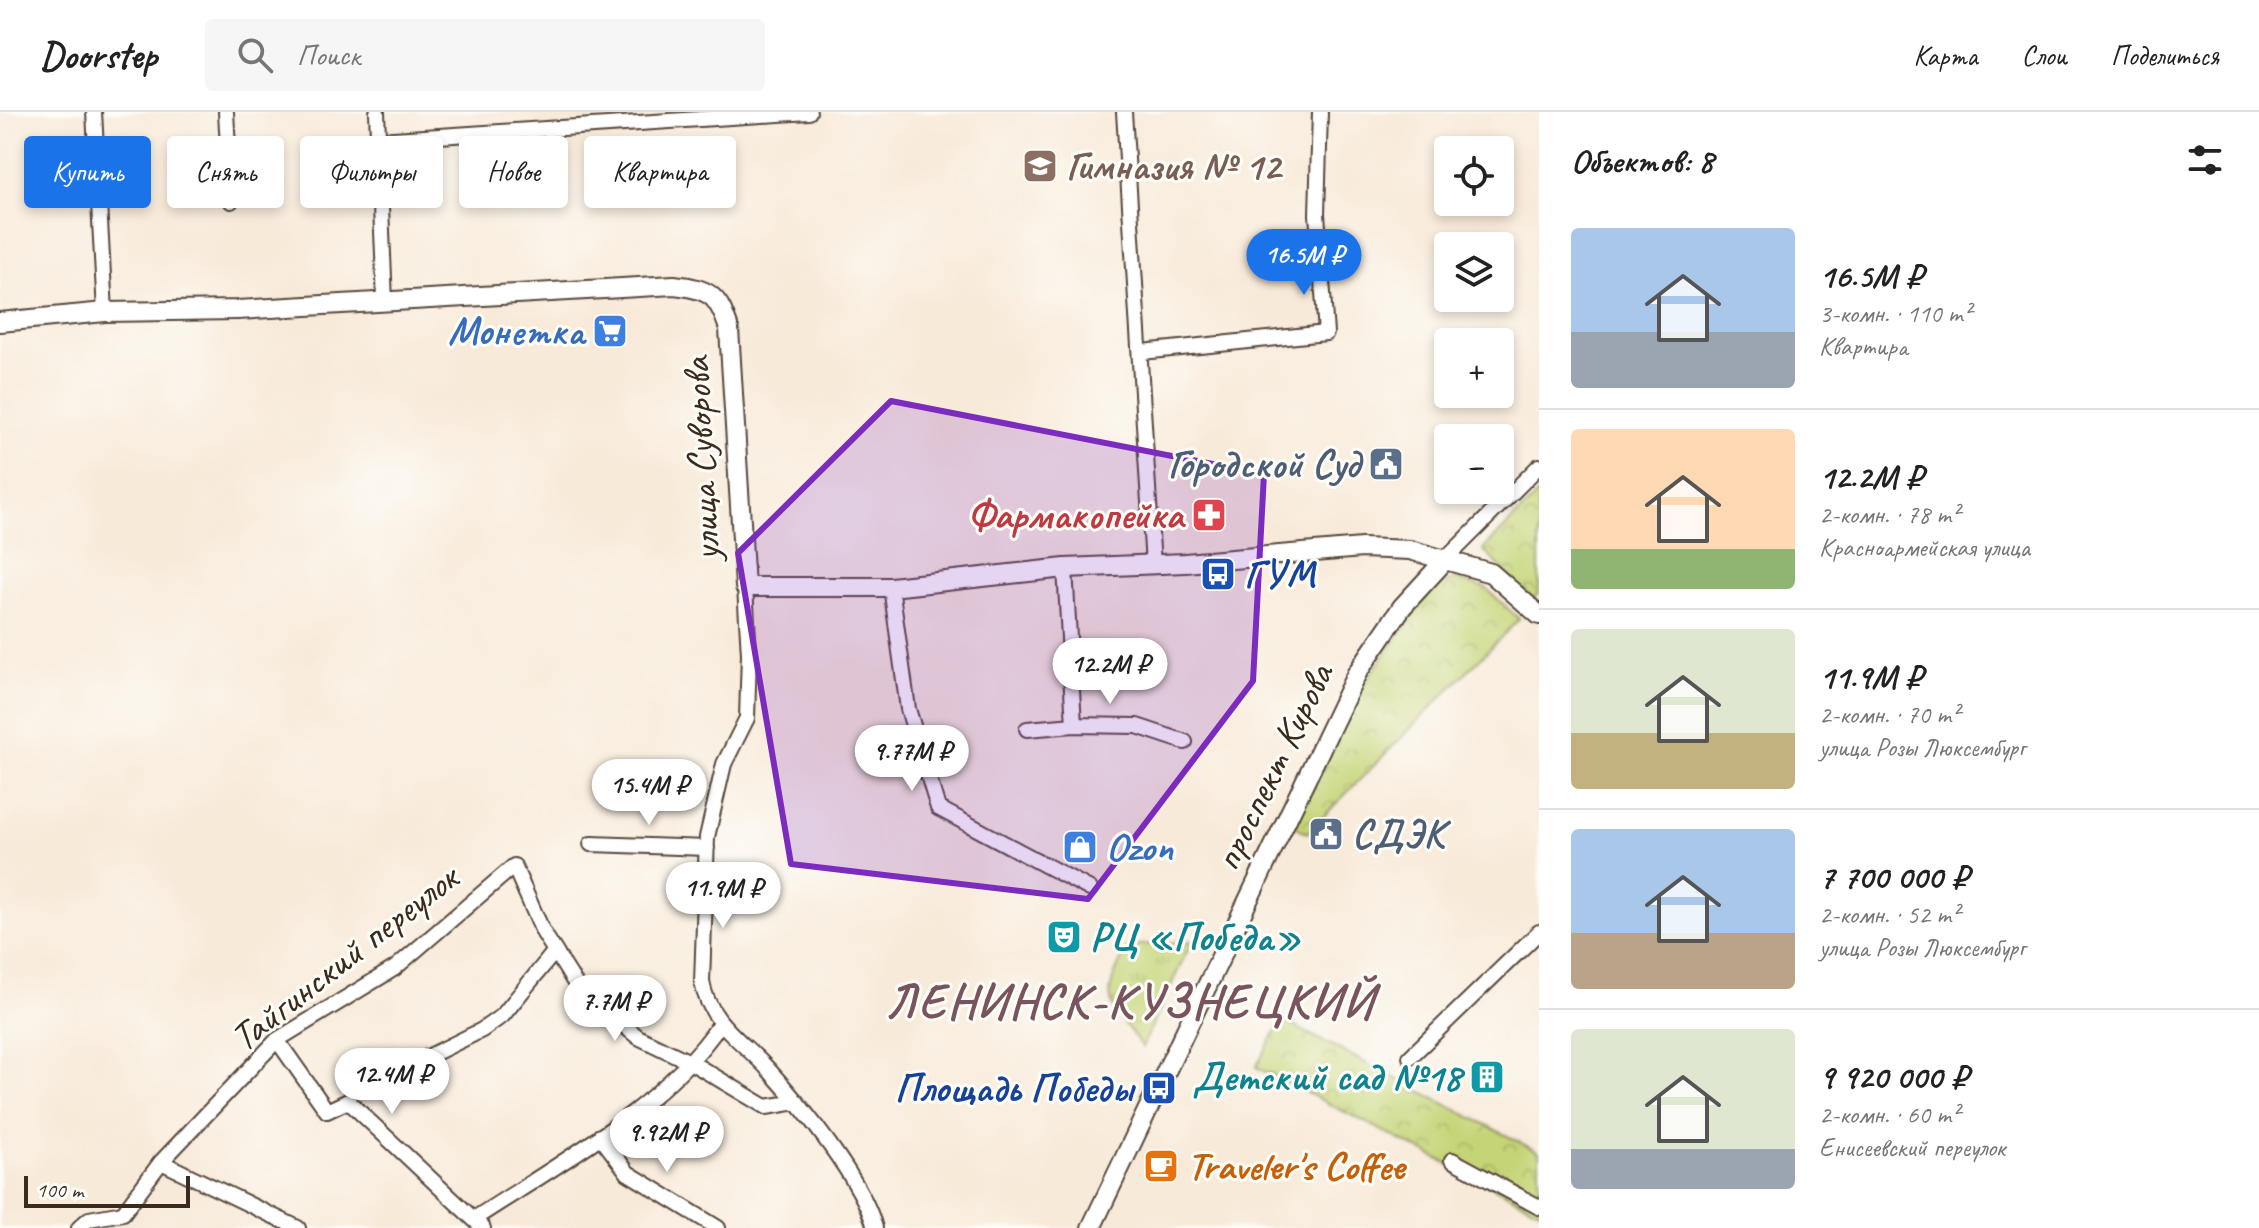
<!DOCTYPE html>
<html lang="ru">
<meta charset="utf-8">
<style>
body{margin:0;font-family:Caveat,sans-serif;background:#f6f6f6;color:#222;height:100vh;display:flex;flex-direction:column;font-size:30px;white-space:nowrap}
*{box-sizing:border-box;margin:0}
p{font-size:26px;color:#767676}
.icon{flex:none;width:44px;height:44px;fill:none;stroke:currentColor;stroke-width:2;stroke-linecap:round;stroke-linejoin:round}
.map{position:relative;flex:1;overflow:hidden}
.drawer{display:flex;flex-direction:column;background:#fff;width:720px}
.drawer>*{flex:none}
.hud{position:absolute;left:24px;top:24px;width:760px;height:72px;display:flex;gap:16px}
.fabs{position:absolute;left:1434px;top:24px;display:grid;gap:16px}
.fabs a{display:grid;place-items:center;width:80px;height:80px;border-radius:8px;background:#fff;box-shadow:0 4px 12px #0003;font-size:40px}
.scale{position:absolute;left:24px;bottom:20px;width:166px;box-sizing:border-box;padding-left:8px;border:4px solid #3b2a1e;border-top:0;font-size:22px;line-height:28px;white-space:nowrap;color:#3b2a1e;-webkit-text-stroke:6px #fdfcf7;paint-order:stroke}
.price{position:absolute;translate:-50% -68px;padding:0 18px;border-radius:28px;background:#fff;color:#222;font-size:26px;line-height:52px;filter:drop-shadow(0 2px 4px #0008)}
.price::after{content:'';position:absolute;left:50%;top:48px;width:24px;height:18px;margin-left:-12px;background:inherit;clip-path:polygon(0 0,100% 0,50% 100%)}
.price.selected{background:#1a73e8;color:#fff}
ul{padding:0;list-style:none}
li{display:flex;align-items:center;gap:24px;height:200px;padding:0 32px}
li+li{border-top:2px solid #e0e0e0}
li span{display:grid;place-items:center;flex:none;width:224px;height:160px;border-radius:8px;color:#555}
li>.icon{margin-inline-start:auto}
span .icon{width:96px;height:96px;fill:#fffc;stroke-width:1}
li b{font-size:34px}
h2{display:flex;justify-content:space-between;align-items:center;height:96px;padding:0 32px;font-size:34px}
.pill{padding:0 28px;border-radius:8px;background:#fff;box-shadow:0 4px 12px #0003;font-size:28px;line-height:72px}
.pill.selected{background:#1a73e8;color:#fff}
header{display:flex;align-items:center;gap:48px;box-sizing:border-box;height:112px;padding:0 40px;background:#fff;border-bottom:2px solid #e0e0e0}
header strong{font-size:38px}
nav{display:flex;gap:44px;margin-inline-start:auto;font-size:28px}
.search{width:560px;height:72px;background:#f6f6f6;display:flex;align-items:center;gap:20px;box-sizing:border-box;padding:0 28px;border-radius:8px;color:#767676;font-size:30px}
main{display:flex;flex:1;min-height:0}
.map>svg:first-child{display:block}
.grass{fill:url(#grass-tufts);stroke:#807f4a;stroke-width:2}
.park{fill:url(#park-crowns);stroke:#807f4a;stroke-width:2}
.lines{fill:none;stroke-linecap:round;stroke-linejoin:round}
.minor-casing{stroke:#57473a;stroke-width:18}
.major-casing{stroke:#57473a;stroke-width:22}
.minor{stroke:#fff;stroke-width:14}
.major{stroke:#fff;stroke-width:18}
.marked{fill:#7b2cbf;fill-opacity:0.2;stroke:#7b2cbf;stroke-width:6;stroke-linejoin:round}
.labels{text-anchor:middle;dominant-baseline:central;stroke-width:6;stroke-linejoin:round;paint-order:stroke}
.education-label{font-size:40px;font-weight:bold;fill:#785e54;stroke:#fdfcf7;text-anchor:start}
.shop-label{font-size:40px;font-weight:bold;fill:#366cbe;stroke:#fdfcf7;text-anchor:end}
.street-label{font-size:40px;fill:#3b2a1e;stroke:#fdfcf7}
.service-label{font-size:40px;font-weight:bold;fill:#4e5e75;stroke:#fdfcf7;text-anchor:end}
.health-label{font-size:40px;font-weight:bold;fill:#be3a42;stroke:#fdfcf7;text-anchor:end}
.transit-label{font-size:40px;font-weight:bold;fill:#164399;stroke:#fdfcf7;text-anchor:start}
.culture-label{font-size:40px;font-weight:bold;fill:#0d838f;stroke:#fdfcf7;text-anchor:start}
.food-label{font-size:40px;font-weight:bold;fill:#c56008;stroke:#fdfcf7;text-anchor:start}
.district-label{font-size:48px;font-weight:bold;letter-spacing:2px;fill:#79545d;stroke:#fdfcf7}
</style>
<header>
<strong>Doorstep</strong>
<div class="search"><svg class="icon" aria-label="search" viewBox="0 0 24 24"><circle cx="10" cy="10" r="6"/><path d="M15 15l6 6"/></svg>Поиск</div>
<nav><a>Карта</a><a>Слои</a><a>Поделиться</a></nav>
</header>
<main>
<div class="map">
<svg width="1539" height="1116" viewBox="0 0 1539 1116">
<defs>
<pattern id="grass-tufts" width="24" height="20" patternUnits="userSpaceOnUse" patternTransform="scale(2)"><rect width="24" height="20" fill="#c5d476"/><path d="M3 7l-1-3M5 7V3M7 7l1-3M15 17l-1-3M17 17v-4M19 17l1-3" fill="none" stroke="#aab666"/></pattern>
<pattern id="park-crowns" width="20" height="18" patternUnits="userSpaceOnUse" patternTransform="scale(2)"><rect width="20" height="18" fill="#c5d476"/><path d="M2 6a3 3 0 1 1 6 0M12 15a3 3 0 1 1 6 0" fill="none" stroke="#aab666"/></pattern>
</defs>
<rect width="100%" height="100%" fill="#fdfcf7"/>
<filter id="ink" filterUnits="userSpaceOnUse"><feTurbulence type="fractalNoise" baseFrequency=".0125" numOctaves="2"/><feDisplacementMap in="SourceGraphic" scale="16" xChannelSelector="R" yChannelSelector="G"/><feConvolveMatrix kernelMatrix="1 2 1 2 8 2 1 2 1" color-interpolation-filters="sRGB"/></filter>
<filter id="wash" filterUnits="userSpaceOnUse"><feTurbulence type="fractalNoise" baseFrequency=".006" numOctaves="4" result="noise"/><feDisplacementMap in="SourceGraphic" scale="32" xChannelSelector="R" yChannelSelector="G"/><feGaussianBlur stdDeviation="1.8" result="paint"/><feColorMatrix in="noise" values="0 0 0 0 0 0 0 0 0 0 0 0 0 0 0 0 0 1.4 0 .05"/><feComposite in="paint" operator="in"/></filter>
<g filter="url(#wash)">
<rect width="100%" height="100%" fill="#f8ead9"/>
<path class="grass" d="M1192 829 1142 935C1107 887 1099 891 1128 834Z"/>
<path class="park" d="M1539 381V481L1533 487 1483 438Z
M1455 467 1486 476 1519 507 1307 721 1295 714 1362 574 1433 476Z
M1282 908 1539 1040V1098L1256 955Z"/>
</g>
<g filter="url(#ink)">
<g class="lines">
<g class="minor-casing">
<path id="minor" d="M94 0 105 200
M226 0 231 89
M377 0 385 190
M1124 0 1153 453
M378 28 809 0
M1142 240 1326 221 1317 102 1320 0
M1447 446 1539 354
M1065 456 1074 613
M745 475 749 542 747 606 724 652 707 725 702 870C709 910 741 928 768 957 801 993 863 1069 875 1116
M891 475 908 597 938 696 1090 777
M1027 617 1074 613 1137 614 1185 630
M591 732 707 736
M277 928 327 999 348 989 483 1116
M1410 945 1539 820
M383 967 482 918 503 903 555 839
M600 1024 628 1061 718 1116
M1452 1048 1539 1095
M161 1050 298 1116
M474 1107C555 1054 666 993 720 912
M79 1116 89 1107 123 1101 161 1050 277 928 395 856 514 754 543 820 578 876 638 925 692 951 766 995 797 990"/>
</g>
<g class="major-casing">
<path id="major" d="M0 210 105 200 237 198 674 173C710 177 718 183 729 217L745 475H891L1065 456 1185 451 1362 436 1410 438 1491 461 1539 503
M1091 1116 1357 561 1402 495 1447 446"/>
</g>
<use href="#minor" class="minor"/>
<use href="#major" class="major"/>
</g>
</g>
<path class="marked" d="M891 289 1264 362 1253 569 1088 787 791 752 738 441Z"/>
<defs>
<g id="school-square" transform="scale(1.8)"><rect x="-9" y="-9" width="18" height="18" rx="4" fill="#8d6e63" stroke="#fdfcf7"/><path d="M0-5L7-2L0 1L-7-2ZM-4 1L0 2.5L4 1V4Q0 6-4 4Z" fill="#fff"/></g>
<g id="supermarket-square" transform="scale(1.8)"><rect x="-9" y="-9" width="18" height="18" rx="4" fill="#3f7fe0" stroke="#fdfcf7"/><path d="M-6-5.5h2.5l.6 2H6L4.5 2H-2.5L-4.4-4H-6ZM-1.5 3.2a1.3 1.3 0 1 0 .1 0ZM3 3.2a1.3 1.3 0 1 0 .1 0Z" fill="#fff"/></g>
<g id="civic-square" transform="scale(1.8)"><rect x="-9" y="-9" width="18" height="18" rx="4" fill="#5c6f8a" stroke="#fdfcf7"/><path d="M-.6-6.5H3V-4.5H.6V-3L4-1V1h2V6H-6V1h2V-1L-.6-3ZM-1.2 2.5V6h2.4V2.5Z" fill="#fff"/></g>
<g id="pharmacy-square" transform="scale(1.8)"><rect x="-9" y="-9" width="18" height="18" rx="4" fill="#e0444e" stroke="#fdfcf7"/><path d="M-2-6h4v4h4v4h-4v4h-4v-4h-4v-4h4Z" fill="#fff"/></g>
<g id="bus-square" transform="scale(1.8)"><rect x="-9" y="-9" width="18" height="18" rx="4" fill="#1a4fb4" stroke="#fdfcf7"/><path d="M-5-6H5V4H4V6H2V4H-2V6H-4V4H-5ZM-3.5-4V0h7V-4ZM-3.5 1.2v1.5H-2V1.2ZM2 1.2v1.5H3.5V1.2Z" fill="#fff"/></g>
<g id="shop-square" transform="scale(1.8)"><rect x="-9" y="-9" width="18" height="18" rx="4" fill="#3f7fe0" stroke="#fdfcf7"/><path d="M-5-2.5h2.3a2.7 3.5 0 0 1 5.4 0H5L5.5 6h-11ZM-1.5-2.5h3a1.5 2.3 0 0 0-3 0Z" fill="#fff"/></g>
<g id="theatre-square" transform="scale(1.8)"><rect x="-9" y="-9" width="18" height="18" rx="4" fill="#0f9aa8" stroke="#fdfcf7"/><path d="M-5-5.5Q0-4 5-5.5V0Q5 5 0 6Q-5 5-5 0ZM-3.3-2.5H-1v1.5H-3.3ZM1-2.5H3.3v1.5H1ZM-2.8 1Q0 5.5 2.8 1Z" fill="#fff"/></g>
<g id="building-square" transform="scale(1.8)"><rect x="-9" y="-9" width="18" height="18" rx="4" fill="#0f9aa8" stroke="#fdfcf7"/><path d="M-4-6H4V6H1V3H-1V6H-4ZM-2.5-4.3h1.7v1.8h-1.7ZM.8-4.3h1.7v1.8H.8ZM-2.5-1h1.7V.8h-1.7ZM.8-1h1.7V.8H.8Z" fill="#fff"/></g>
<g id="cafe-square" transform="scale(1.8)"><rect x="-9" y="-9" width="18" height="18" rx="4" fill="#e8710a" stroke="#fdfcf7"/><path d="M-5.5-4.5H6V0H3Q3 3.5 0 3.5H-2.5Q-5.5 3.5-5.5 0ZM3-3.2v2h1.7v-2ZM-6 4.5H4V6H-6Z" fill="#fff"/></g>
</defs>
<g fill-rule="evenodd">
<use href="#school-square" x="1040" y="54"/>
<use href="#supermarket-square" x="610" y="219"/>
<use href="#civic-square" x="1386" y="352"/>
<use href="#pharmacy-square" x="1209" y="403"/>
<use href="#bus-square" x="1218" y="462"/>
<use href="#civic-square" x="1326" y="722"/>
<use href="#shop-square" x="1080" y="735"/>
<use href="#theatre-square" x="1064" y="825"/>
<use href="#building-square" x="1487" y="965"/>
<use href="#bus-square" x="1159" y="976"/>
<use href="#cafe-square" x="1161" y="1054"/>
</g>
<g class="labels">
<g class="education-label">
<text x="1066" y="54">Гимназия № 12</text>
</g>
<g class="shop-label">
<text x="584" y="219">Монетка</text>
<text x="1106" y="735" text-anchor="start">Ozon</text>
</g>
<g class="street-label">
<text transform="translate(701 347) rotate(-93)">улица Суворова</text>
<text transform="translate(1273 655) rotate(-64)">проспект Кирова</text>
<text transform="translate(344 846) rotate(-38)">Тайгинский переулок</text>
</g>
<g class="service-label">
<text x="1360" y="352">Городской Суд</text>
<text x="1352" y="722" text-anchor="start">СДЭК</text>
</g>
<g class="health-label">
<text x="1183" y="403">Фармакопейка</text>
</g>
<g class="transit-label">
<text x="1244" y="462">ГУМ</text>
<text x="1133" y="976" text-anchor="end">Площадь Победы</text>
</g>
<g class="culture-label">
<text x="1090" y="825">РЦ «Победа»</text>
<text x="1461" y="965" text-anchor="end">Детский сад №18</text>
</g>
<g class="food-label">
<text x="1187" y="1054">Traveler's Coffee</text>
</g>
<g class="district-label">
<text x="1130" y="889">ЛЕНИНСК-КУЗНЕЦКИЙ</text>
</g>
</g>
</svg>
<div class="fabs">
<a><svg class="icon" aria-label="locate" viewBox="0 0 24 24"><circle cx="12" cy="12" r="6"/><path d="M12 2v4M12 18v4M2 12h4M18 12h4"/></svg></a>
<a><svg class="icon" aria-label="layers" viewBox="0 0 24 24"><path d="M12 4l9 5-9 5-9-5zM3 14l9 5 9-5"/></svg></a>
<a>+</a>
<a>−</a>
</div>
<div class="scale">100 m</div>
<b class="price selected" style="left:1304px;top:185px">16.5M ₽</b>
<b class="price" style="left:1110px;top:594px">12.2M ₽</b>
<b class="price" style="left:912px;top:681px">9.77M ₽</b>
<b class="price" style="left:649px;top:715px">15.4M ₽</b>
<b class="price" style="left:723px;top:818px">11.9M ₽</b>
<b class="price" style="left:615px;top:931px">7.7M ₽</b>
<b class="price" style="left:392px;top:1004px">12.4M ₽</b>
<b class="price" style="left:667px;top:1062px">9.92M ₽</b>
<div class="hud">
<a class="pill selected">Купить</a>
<a class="pill">Снять</a>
<a class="pill">Фильтры</a>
<a class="pill">Новое</a>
<a class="pill">Квартира</a>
</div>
</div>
<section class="drawer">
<h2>Объектов: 8<svg class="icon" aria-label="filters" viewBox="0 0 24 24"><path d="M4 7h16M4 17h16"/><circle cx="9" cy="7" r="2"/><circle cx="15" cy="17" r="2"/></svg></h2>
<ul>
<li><span style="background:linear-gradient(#a9c7e8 65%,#9aa5b1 0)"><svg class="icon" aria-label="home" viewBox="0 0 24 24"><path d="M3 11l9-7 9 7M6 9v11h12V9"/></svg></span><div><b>16.5M ₽</b><p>3-комн. · 110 m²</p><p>Квартира</p></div></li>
<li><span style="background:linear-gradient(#ffd9b3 75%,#8fb573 0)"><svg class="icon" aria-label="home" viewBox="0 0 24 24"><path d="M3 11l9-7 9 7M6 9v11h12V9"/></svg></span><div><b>12.2M ₽</b><p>2-комн. · 78 m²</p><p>Красноармейская улица</p></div></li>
<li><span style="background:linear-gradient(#dfe7d0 65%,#c2b280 0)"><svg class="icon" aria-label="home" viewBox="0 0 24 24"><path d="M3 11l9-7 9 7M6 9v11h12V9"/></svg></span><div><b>11.9M ₽</b><p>2-комн. · 70 m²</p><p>улица Розы Люксембург</p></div></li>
<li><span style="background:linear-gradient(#a9c7e8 65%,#b9a48a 0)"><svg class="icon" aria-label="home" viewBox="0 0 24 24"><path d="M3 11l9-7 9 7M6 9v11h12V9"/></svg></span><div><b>7 700 000 ₽</b><p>2-комн. · 52 m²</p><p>улица Розы Люксембург</p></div></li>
<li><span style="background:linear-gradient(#dfe7d0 75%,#9aa5b1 0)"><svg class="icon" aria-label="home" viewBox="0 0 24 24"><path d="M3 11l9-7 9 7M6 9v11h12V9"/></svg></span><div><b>9 920 000 ₽</b><p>2-комн. · 60 m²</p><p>Енисеевский переулок</p></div></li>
</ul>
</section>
</main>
